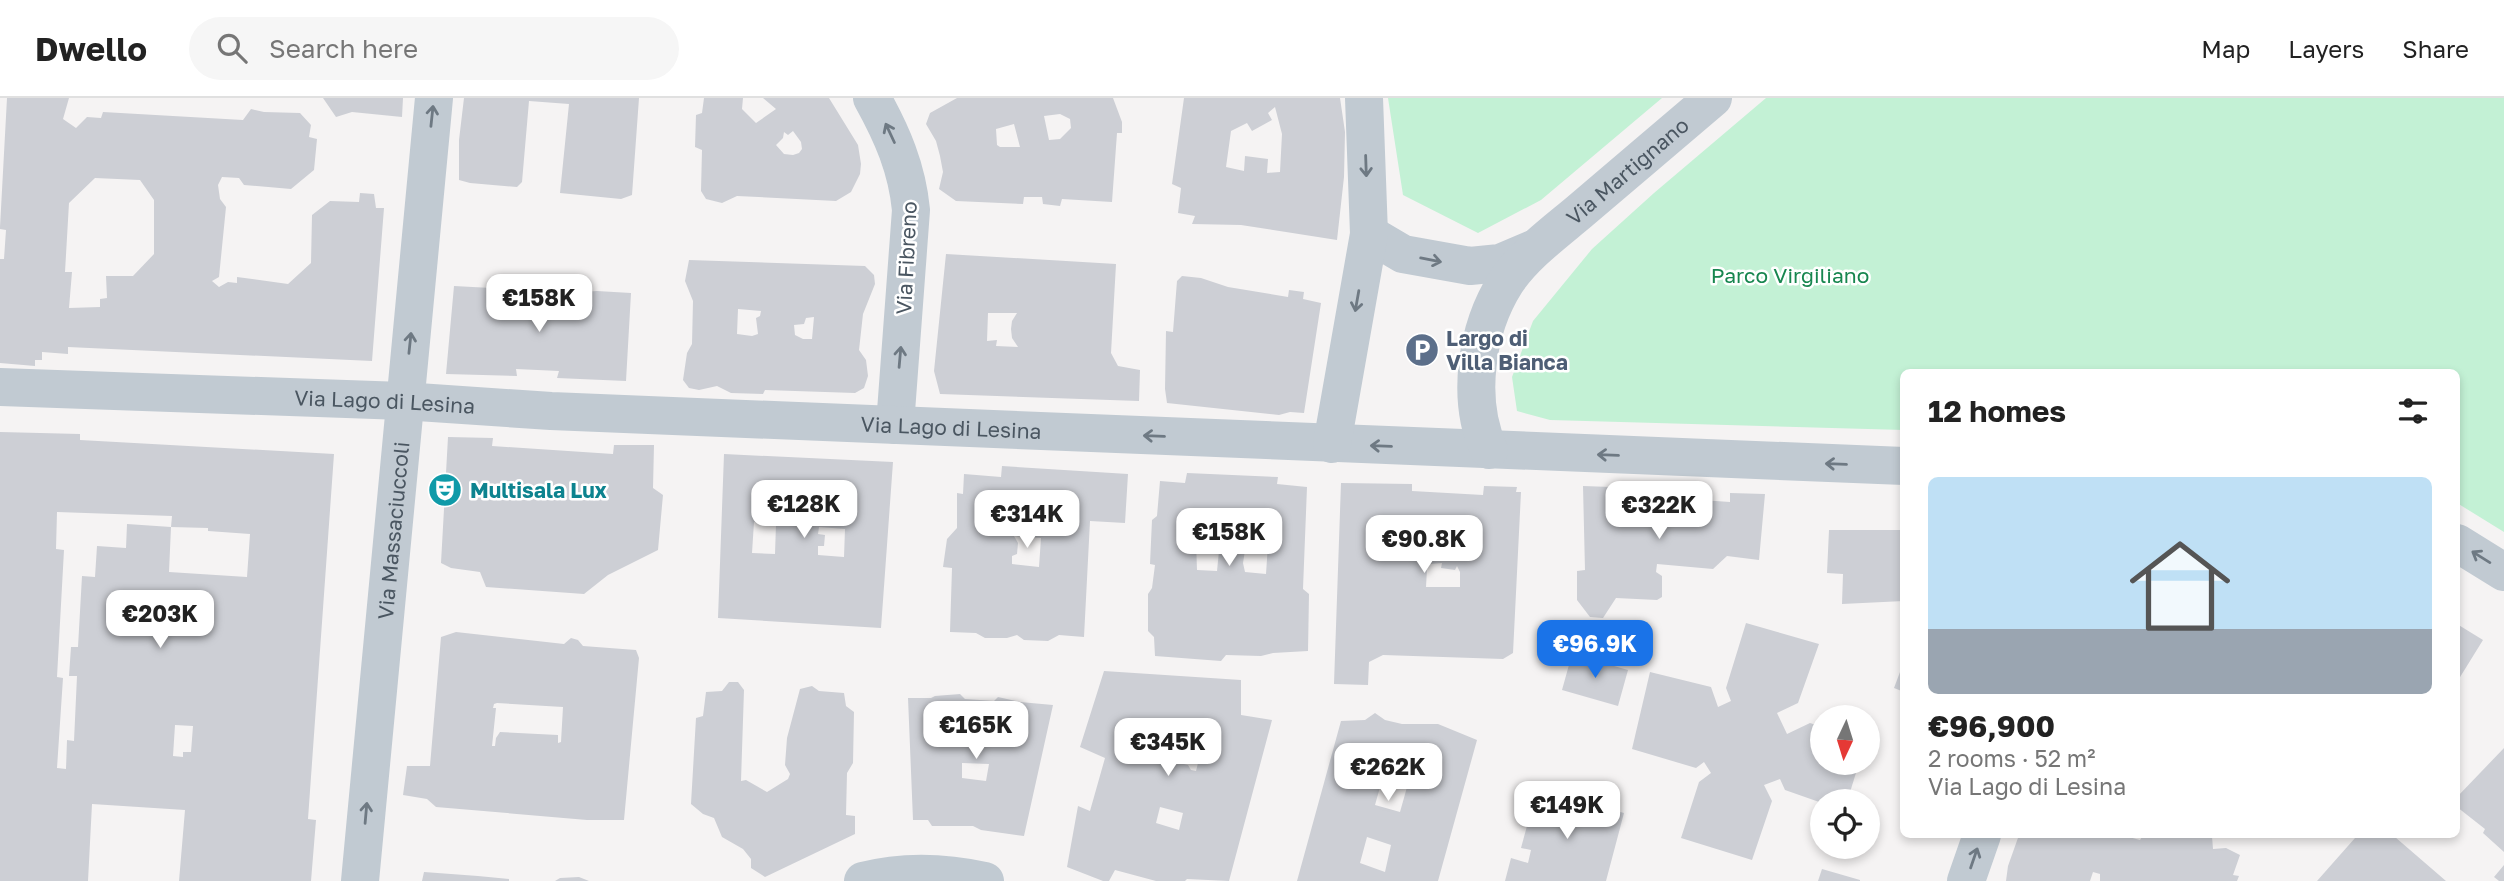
<!DOCTYPE html>
<meta charset="utf-8">
<style>
body{margin:0;font-family:"Golos Text",sans-serif;background:#f6f6f6;color:#222;height:100vh;display:flex;flex-direction:column;font-size:26px;white-space:nowrap}
*{box-sizing:border-box;margin:0}
p{font-size:23px;color:#767676}
.icon{flex:none;width:38px;height:38px;fill:none;stroke:currentColor;stroke-width:2;stroke-linecap:round;stroke-linejoin:round}
.map{position:relative;flex:1;overflow:hidden}
.side{position:absolute;left:1900px;top:271px;width:560px;height:469px;display:flex;flex-direction:column;background:#fff;border-radius:10px;box-shadow:0 4px 10px #0003}
.side>*{flex:none}
.needle{width:46px;rotate:184deg}
.tools{position:absolute;left:1810px;top:607px;display:grid;gap:14px}
.tools a{display:grid;place-items:center;width:70px;height:70px;border-radius:50%;background:#fff;box-shadow:0 4px 10px #0003;font-size:35px}
.price{position:absolute;translate:-50% -60px;padding:0 16px;border-radius:14px;background:#fff;color:#222;font-size:23px;line-height:46px;filter:drop-shadow(0 2px 4px #0008)}
.price::after{content:'';position:absolute;left:50%;top:42px;width:21px;height:16px;margin-left:-10px;background:inherit;clip-path:polygon(0 0,100% 0,50% 100%)}
.price.on{background:#1a73e8;color:#fff}
ul{padding:0;list-style:none}
li{display:grid;align-content:center;gap:14px;height:371px;padding:0 28px}
li span{display:grid;place-items:center;height:217px;border-radius:10px;color:#555}
li>.icon{margin-inline-start:auto}
span .icon{width:126px;height:126px;fill:#fffc;stroke-width:1}
li b{font-size:30px}
h2{display:flex;justify-content:space-between;align-items:center;height:84px;padding:0 28px;font-size:30px}
header{display:flex;align-items:center;gap:42px;box-sizing:border-box;height:98px;padding:0 35px;background:#fff;border-bottom:2px solid #e0e0e0}
header strong{font-size:33px}
nav{display:flex;gap:38px;margin-inline-start:auto;font-size:24px}
.search{width:490px;height:63px;background:#f6f6f6;display:flex;align-items:center;gap:18px;box-sizing:border-box;padding:0 24px;border-radius:38px;color:#767676;font-size:26px}
.map>svg:first-child{display:block}
.green{fill:#c3f1d5}
.building{fill:#cdcfd5;fill-rule:evenodd}
.lines{fill:none;stroke-linecap:round;stroke-linejoin:round}
.minor{stroke:#c1cad2;stroke-width:38}
.oneway{stroke:#6e7983}
.labels{text-anchor:middle;dominant-baseline:central;stroke-width:5;stroke-linejoin:round;paint-order:stroke}
.street-label{font-size:21px;fill:#4a5661;stroke:#fff}
.park-label{font-size:21px;fill:#17864f;stroke:#fff}
.service-label{font-size:21px;font-weight:bold;fill:#4e5e75;stroke:#fff;text-anchor:start}
.culture-label{font-size:21px;font-weight:bold;fill:#0d838f;stroke:#fff;text-anchor:start}
</style>
<header>
<strong>Dwello</strong>
<div class="search"><svg class="icon" aria-label="search" viewBox="0 0 24 24"><circle cx="10" cy="10" r="6"/><path d="M15 15l6 6"/></svg>Search here</div>
<nav><a>Map</a><a>Layers</a><a>Share</a></nav>
</header>
<div class="map">
<svg width="2504" height="783" viewBox="0 0 2504 783">
<rect width="100%" height="100%" fill="#f5f3f3"/>
<path class="green" d="M1388 0H1662L1541 102 1478 135 1403 97Z
M1766 0H2504V434L2457 405V275H1904V332L1550 322 1517 313 1512 279 1533 223 1592 151 1654 95Z"/>
<path class="building" d="M7 0H69L63 21 76 30 87 19 101 20 103 14 243 22 251 11 264 14 300 15 311 27 309 39 317 41 314 72 291 91 244 87 239 80 222 79 218 87 220 101 226 109 219 179 212 183 219 189 228 184 237 185V179L288 186 311 165 312 117 330 103 359 104 360 95 374 96 376 110H384L372 263 68 249V256L42 254V262H35V268L0 265V161H4L6 132 0 131V129ZM95 80 140 82 154 102V156L133 178H106L107 200 100 201V209L69 210 72 174H65L69 105Z
M323 0H403L402 19 352 14 336 19Z
M464 0H639L632 97 621 101 560 95 569 6 529 3 522 84 517 89 470 85 459 82V42Z
M704 0H743L742 11 756 25 776 11 763 0H829L858 47 861 66 860 76 851 94 836 103 737 98 722 105 706 101 701 93 702 52 695 49 696 17 702 15ZM793 33 801 44 802 51 799 55 793 57 784 56 776 47 783 40 784 34 788 37Z
M957 0H1113L1122 24V35H1117L1112 104 1062 101 1060 108 1043 106 1042 99H1024L1023 106 956 103 939 91 943 74 940 58 936 43 926 26 930 15ZM1060 16 1070 21 1071 30 1060 41 1049 42 1044 18ZM1014 26 1020 49H1000L997 47 996 31Z
M1184 0H1340L1345 34 1344 79 1337 142 1241 127 1192 126 1195 118 1178 115 1181 90 1172 86ZM1275 9 1282 36 1280 74 1267 75 1268 61 1245 58 1244 73 1226 69 1231 33 1247 25 1252 33 1272 22 1268 15Z
M946 156 1116 166 1111 255 1118 268 1140 272 1139 303 940 296 934 273ZM988 215H1017L1012 223 1011 231 1012 240 1018 249 996 248 997 242 987 243Z
M689 162 865 168 874 177 875 186 863 216 859 252 866 262 868 278 864 290 855 295 765 292 763 296 731 295 717 288 699 292 689 290 683 282 687 255 692 246 693 203 685 183ZM738 211 761 213 760 218 756 220 758 236 752 238 737 236ZM814 219 812 241H803L795 237 794 227 804 226 806 220Z
M1182 178 1201 180 1228 189 1288 199 1289 192 1304 194 1303 201 1321 205 1304 315 1290 314 1279 317 1167 305 1165 291 1166 233 1173 234 1177 183Z
M454 188 511 191 518 198 563 201 567 195 597 193 631 195 626 283 557 280 559 273 516 271 517 278 446 276Z
M0 334 80 336V342L334 356 308 721 316 722 311 783H179L185 712 92 706 88 783H0ZM57 414 172 418 171 429 127 426 126 450 97 448 95 479 82 478 78 549H71L69 578H77L74 643 67 642 66 671 57 670 63 580 57 579 64 452 56 451ZM171 429 208 430V433L250 436 247 479 169 474ZM175 627 193 628 191 654H183V659L173 658Z
M448 339 493 340 492 348 613 356 614 347H654L653 390 663 397 658 452 608 477 584 496 486 489 480 474 451 470 441 465Z
M724 356 893 364 881 530 718 520ZM754 424 776 426 775 456 752 455ZM819 429 845 431 844 459 818 457V448H824L825 437 818 436Z
M1002 368 1128 376 1125 425 1090 423 1084 539 1059 537 1048 543 1024 542 1017 537 1007 540H985L976 535 950 534 952 470 943 469 947 441 957 430V395L963 396 964 376 1001 379ZM1014 438 1041 440 1039 469 1012 466V458L1017 456 1018 445Z
M1187 375 1278 379 1277 386 1307 389 1303 491 1309 496 1308 553 1273 555 1261 558 1226 557 1221 563 1155 558 1154 539 1148 533V496L1152 490 1155 467 1150 466 1152 422 1157 418 1160 383 1185 385ZM1196 443H1215L1219 453 1217 473 1197 472ZM1246 446H1268L1266 476 1245 474 1243 465Z
M1341 385 1412 386V393L1483 397 1484 388 1517 389 1516 394H1521L1513 555 1503 561 1383 557 1369 564 1368 587 1334 586ZM1442 465 1441 470 1455 472 1457 468 1460 474V489H1426L1427 471 1430 466Z
M1583 388 1611 389 1617 396 1661 399 1667 392 1684 393 1686 401 1730 404V395L1765 396 1759 462 1727 458 1713 471 1657 466 1656 474 1662 478V499L1657 502 1616 500 1603 520 1590 519 1577 502V473L1585 472Z
M1829 432H1904V503L1842 506 1843 476 1827 475Z
M1746 525 1819 546 1798 605 1777 615 1787 636 1810 625 1822 629V665H1859L1847 704 1822 705 1785 692 1780 681 1764 687 1772 703 1752 762 1681 740 1699 684 1711 675 1704 664 1696 670 1632 651 1650 574 1711 589 1718 609 1731 603 1726 590Z
M2457 526 2483 542 2457 584Z
M456 534 564 546 571 540 578 542 583 548 636 552 639 560 624 722H587L436 709 427 701 403 697 407 668H430L441 539ZM497 605 563 609 561 644 558 645V637L500 634 496 640 495 648H492L496 610H493L494 606Z
M1572 556 1628 572 1618 608 1562 592Z
M1903 566H1904V594L1894 590Z
M1104 573 1241 582V617L1272 622 1229 783 1187 781 1185 783H1156L1115 772 1109 783H1103L1067 769 1078 708 1090 713 1105 660 1080 649ZM1179 642 1203 645 1196 673 1191 672 1188 667 1180 665 1171 668ZM1160 709 1183 715 1179 732 1156 725Z
M729 584H738L744 592 741 683 746 682 767 694 788 681 790 676 785 667 787 640 800 591 812 588 819 593 844 595 846 608 854 614 853 665 847 675 846 717 855 718V736L765 779 751 770V761L743 751 722 739 714 720 703 716 691 706 696 620 703 618 706 594 722 593Z
M960 596 965 601 994 603 998 599 1020 604 1053 607 1024 738 981 732 973 728H932L928 722H913L908 600H931L935 598ZM962 665 989 666 986 683 962 680Z
M1375 615 1385 622 1402 626H1438L1477 642 1438 783H1297L1341 623 1365 622ZM1384 675 1409 682 1400 714 1375 707ZM1367 739 1391 747 1385 774 1360 765Z
M2504 650V754L2483 735 2485 731 2457 709V699Z
M1537 691 1624 715 1606 783H1505L1511 760 1528 765 1531 752 1521 750Z
M2019 737H2129V739L2140 742 2143 737H2206L2212 738 2213 751 2226 750 2240 757 2233 777 2239 778 2237 783H2100V776L2093 774 2090 783H2006L2008 768Z
M2395 739 2446 783H2317L2355 740Z
M2504 767V783H2499L2494 779Z
M1822 771 1860 782V783H1818Z
M424 774 478 778 509 781V783H422Z
M579 779 589 783H555L560 780Z"/>
<g class="lines">
<g class="minor">
<path d="M872 0C892 36 907 70 911 112L895 327"/>
<path d="M1369 136 1403 156 1470 168 1500 165 1533 151"/>
<path id="s1" d="M0 289 403 303 551 313 1904 368"/>
<path d="M1332 346 1369 136 1364 0"/>
<path id="s2" d="M1489 352C1466 301 1476 231 1506 184 1524 157 1554 135 1579 114 1624 76 1668 38 1713 0"/>
<path d="M2457 445 2504 474"/>
<path id="s3" d="M360 783 434 0"/>
<path d="M863 783C905 772 944 774 985 783"/>
<path d="M1966 783 1982 737"/>
</g>
</g>
<defs><path id="oneway-shaft" d="M-6 0H5M1.5-3L5.5 0L1.5 3" fill="none" stroke-width="1.6" stroke-linecap="round" stroke-linejoin="round" transform="scale(1.75)"/></defs>
<g class="oneway">
<use href="#oneway-shaft" transform="translate(432 18) rotate(-84)"/>
<use href="#oneway-shaft" transform="translate(890 35) rotate(-115)"/>
<use href="#oneway-shaft" transform="translate(1366 68) rotate(88)"/>
<use href="#oneway-shaft" transform="translate(1431 162) rotate(11)"/>
<use href="#oneway-shaft" transform="translate(1357 203) rotate(100)"/>
<use href="#oneway-shaft" transform="translate(410 245) rotate(-84)"/>
<use href="#oneway-shaft" transform="translate(900 259) rotate(-85)"/>
<use href="#oneway-shaft" transform="translate(1154 338) rotate(-178)"/>
<use href="#oneway-shaft" transform="translate(1381 348) rotate(-178)"/>
<use href="#oneway-shaft" transform="translate(1608 357) rotate(-178)"/>
<use href="#oneway-shaft" transform="translate(1836 366) rotate(-178)"/>
<use href="#oneway-shaft" transform="translate(2481 459) rotate(-148)"/>
<use href="#oneway-shaft" transform="translate(366 715) rotate(-85)"/>
<use href="#oneway-shaft" transform="translate(1974 760) rotate(-71)"/>
</g>
<defs>
<g id="parking-disc" transform="scale(1.75)"><circle r="9.5" fill="#5c6f8a" stroke="#fff"/><path d="M-3.5-5.5H1a3.5 3.5 0 0 1 0 7H-1V5.5H-3.5ZM-1-3.4V-.6H.8a1.4 1.4 0 0 0 0-2.8Z" fill="#fff"/></g>
<g id="theatre-disc" transform="scale(1.75)"><circle r="9.5" fill="#0f9aa8" stroke="#fff"/><path d="M-5-5.5Q0-4 5-5.5V0Q5 5 0 6Q-5 5-5 0ZM-3.3-2.5H-1v1.5H-3.3ZM1-2.5H3.3v1.5H1ZM-2.8 1Q0 5.5 2.8 1Z" fill="#fff"/></g>
</defs>
<g fill-rule="evenodd">
<use href="#parking-disc" x="1422" y="252"/>
<use href="#theatre-disc" x="445" y="392"/>
</g>
<g class="labels">
<g class="street-label">
<text stroke="none"><textPath href="#s2" startOffset="340">Via Martignano</textPath></text>
<text transform="translate(906 160) rotate(-87)">Via Fibreno</text>
<text stroke="none"><textPath href="#s1" startOffset="385">Via Lago di Lesina</textPath></text>
<text stroke="none"><textPath href="#s1" startOffset="952">Via Lago di Lesina</textPath></text>
<text stroke="none"><textPath href="#s3" startOffset="352">Via Massaciuccoli</textPath></text>
</g>
<g class="park-label">
<text x="1790" y="177">Parco Virgiliano</text>
</g>
<g class="service-label">
<text x="1446" y="240">Largo di<tspan x="1446" dy="24">Villa Bianca</tspan></text>
</g>
<g class="culture-label">
<text x="470" y="392">Multisala Lux</text>
</g>
</g>
</svg>
<div class="tools">
<a><svg class="needle" viewBox="-14 -14 28 28"><path d="M0-13l5 13h-10z" fill="#e53935"/><path d="M0 13l5-13h-10z" fill="#767676"/></svg></a>
<a><svg class="icon" aria-label="locate" viewBox="0 0 24 24"><circle cx="12" cy="12" r="6"/><path d="M12 2v4M12 18v4M2 12h4M18 12h4"/></svg></a>
</div>
<b class="price" style="left:539px;top:236px">€158K</b>
<b class="price" style="left:804px;top:442px">€128K</b>
<b class="price" style="left:1659px;top:443px">€322K</b>
<b class="price" style="left:1027px;top:452px">€314K</b>
<b class="price" style="left:1229px;top:470px">€158K</b>
<b class="price" style="left:1424px;top:477px">€90.8K</b>
<b class="price" style="left:160px;top:552px">€203K</b>
<b class="price on" style="left:1595px;top:582px">€96.9K</b>
<b class="price" style="left:976px;top:663px">€165K</b>
<b class="price" style="left:1168px;top:680px">€345K</b>
<b class="price" style="left:1388px;top:705px">€262K</b>
<b class="price" style="left:1567px;top:743px">€149K</b>
<section class="side">
<h2>12 homes<svg class="icon" aria-label="filters" viewBox="0 0 24 24"><path d="M4 7h16M4 17h16"/><circle cx="9" cy="7" r="2"/><circle cx="15" cy="17" r="2"/></svg></h2>
<ul>
<li><span style="background:linear-gradient(#bfe0f5 70%,#9aa5b1 0)"><svg class="icon" aria-label="home" viewBox="0 0 24 24"><path d="M3 11l9-7 9 7M6 9v11h12V9"/></svg></span><div><b>€96,900</b><p>2 rooms · 52 m²</p><p>Via Lago di Lesina</p></div></li>
</ul>
</section>
</div>
